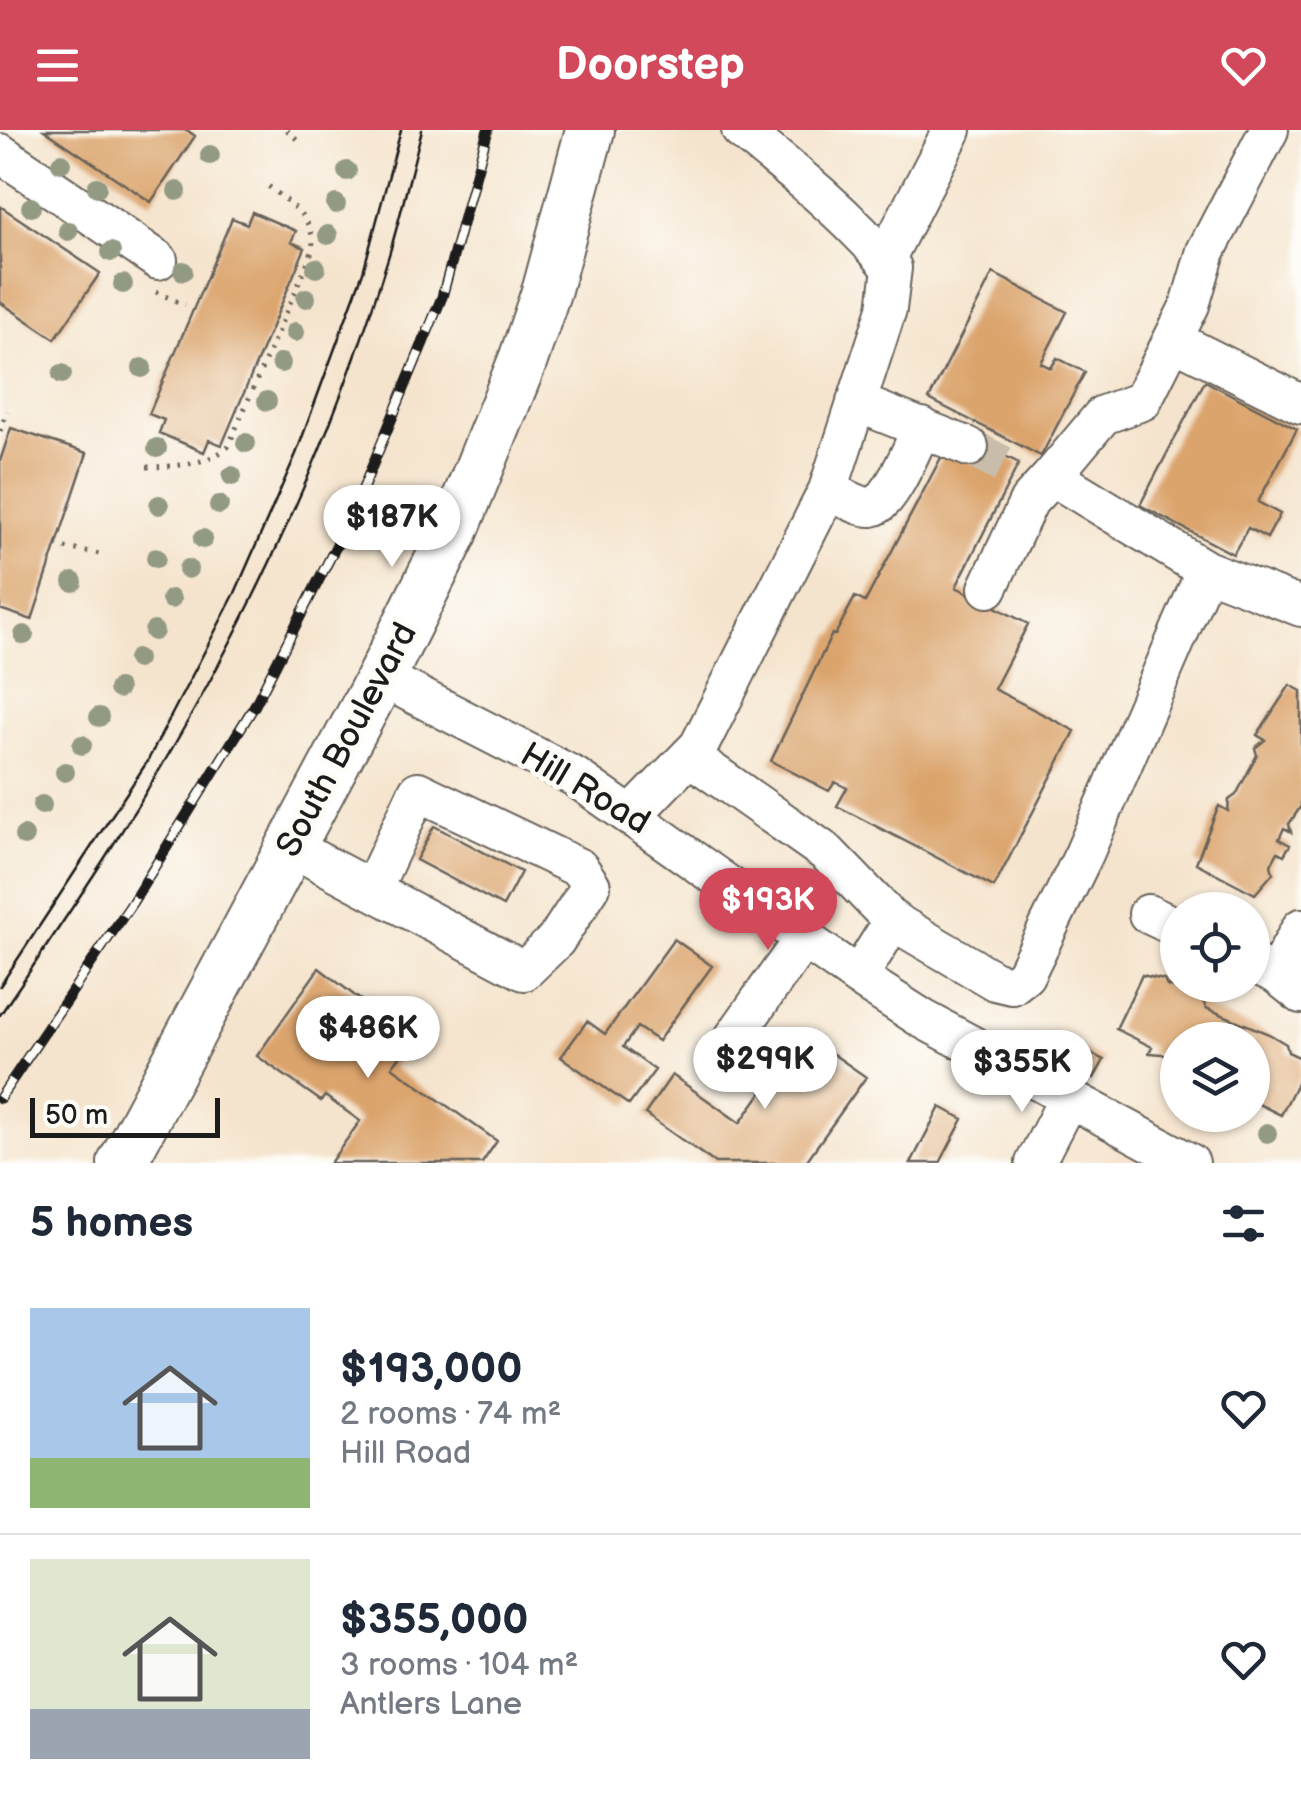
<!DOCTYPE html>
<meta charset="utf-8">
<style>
body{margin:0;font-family:"Balsamiq Sans",sans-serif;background:#f6f6f7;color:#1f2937;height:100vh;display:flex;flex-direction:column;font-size:38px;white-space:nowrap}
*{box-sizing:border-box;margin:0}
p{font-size:32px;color:#747a83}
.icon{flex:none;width:55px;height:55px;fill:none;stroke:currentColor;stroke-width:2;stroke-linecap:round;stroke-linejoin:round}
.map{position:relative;height:1033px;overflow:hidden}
.drawer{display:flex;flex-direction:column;background:#fff;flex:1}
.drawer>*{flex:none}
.controls{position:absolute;left:1160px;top:762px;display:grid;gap:20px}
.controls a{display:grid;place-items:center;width:110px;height:110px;border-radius:50%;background:#fff;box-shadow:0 2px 8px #0004;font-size:50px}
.scale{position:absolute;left:30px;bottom:25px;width:190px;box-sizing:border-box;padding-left:10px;border:5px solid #1c1c1c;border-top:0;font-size:28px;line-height:35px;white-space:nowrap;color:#1c1c1c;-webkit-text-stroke:8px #fdfcf7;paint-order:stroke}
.price{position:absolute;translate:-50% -85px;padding:0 22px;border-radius:35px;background:#fff;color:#222;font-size:32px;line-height:65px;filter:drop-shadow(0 2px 5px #0008)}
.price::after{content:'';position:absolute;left:50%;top:60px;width:30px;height:22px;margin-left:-15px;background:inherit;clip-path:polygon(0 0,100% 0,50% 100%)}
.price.selected{background:#d1495b;color:#fff}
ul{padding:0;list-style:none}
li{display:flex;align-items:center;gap:30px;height:250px;padding:0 30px}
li+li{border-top:2px solid #e0e1e3}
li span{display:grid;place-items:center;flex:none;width:280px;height:200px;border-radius:0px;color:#555}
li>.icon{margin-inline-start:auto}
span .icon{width:120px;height:120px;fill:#fffc;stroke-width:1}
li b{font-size:42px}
h2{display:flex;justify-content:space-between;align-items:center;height:120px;padding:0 30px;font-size:42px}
header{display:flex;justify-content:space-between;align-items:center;height:130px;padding:0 30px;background:#d1495b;color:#fff;font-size:45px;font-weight:700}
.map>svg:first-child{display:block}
.building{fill:#dba46d}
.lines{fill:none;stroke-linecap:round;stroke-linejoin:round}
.minor-tunnel{stroke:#cabcaa;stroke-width:38;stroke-dasharray:38 19;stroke-linecap:butt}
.minor-casing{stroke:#68625a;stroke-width:42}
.major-casing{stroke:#68625a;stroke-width:52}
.path{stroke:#68625a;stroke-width:5;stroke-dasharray:2.5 8;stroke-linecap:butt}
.minor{stroke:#fff;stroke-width:38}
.major{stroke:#fff;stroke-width:48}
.tram{stroke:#1c1c1c;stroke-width:2.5}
.rail-casing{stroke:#1c1c1c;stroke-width:11}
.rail{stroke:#fdfcf7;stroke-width:8;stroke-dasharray:22;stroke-linecap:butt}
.tree{fill:#939a83}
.labels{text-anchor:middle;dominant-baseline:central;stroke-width:10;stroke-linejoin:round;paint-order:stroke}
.street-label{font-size:35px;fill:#1c1c1c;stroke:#fdfcf7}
</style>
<header><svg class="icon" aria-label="menu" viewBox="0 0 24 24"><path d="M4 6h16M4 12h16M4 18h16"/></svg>Doorstep<svg class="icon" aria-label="heart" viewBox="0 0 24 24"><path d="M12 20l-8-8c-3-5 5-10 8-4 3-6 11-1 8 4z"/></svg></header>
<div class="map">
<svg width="1301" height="1033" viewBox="0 0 1301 1033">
<rect width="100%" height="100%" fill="#fdfcf7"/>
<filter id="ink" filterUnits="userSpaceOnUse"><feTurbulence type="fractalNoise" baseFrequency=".01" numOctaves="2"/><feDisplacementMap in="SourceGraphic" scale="20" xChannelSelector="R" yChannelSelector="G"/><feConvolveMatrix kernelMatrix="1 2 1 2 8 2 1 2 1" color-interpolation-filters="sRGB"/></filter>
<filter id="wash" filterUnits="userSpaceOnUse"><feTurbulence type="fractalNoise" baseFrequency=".0048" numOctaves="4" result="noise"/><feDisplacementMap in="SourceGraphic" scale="40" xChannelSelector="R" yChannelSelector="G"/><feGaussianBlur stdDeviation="2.25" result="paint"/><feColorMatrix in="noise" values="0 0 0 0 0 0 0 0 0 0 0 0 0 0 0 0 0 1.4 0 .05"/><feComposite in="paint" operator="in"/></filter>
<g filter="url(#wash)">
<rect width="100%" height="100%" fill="#f5e4cd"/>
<g id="blocks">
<path class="building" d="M44 0H187L195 6 151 72Z
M0 76 100 143 55 209 0 172Z
M252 82 296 101 291 112 305 118 222 315 209 310 204 322 159 303 164 290 149 284 232 88 247 94Z
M993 143 1067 182 1041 233 1051 238 1057 228 1085 242 1041 326 929 269Z
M1205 251 1297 299 1258 372 1280 384 1267 408 1248 398 1233 424 1140 375Z
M11 298 87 323 32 490 0 479V331Z
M973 310 1019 333 956 457 1028 494 994 559 1075 601 994 757 837 676 847 658 835 652 829 661 771 631 832 504 835 505 855 467 865 472 945 320Z
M1290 555 1301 561V676L1289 694 1291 702 1284 698 1279 709 1290 715 1284 725 1278 722 1271 735 1273 743 1255 764 1196 733 1216 682 1219 676 1228 681 1229 670 1236 665 1257 625 1255 618 1265 610 1257 605Z
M434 696 521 742 503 776 416 730Z
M674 809 712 836 658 911 637 897 623 917 655 940 629 975 561 927 587 891 605 904Z
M319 838 412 910 392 937 497 1011 482 1033H330L360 991 325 966 321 971 257 926Z
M1142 845 1164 850 1167 856 1192 863 1203 871 1206 878 1269 904 1286 914 1288 922 1301 928V945L1281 985 1252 971V910H1178V932L1162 924 1149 923 1152 917 1116 899Z
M810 908 866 947 805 1033H715L645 984 672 945 740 993 793 918 800 923Z
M1080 918 1104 930 1094 948 1069 935Z
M940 977 963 989 940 1033H911Z"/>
</g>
</g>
<g filter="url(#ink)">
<use href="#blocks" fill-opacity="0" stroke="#68625a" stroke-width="2.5"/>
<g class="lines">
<path class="minor-tunnel" d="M969 317 1015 341"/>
<g class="minor-casing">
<path id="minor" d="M0 23 158 130
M885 130 952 0
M1173 210 1301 274
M856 272 969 317
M828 360C840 365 860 378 872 377 890 375 914 314 922 297
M1206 440 1052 346 1103 285 1142 271 1190 175 1206 121 1269 0
M988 458 1029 371 1052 346
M381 547 575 647 867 853 923 889 1190 1033
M689 626 827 723 893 791 858 847
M632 685 699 616 828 360 887 179 892 138C848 85 795 43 741 0
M291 717C369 758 446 800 524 841L556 810 591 756 579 738 418 661 372 760
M1148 784 1178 798
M893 791 995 851 1012 855 1025 845 1084 724 1206 440 1301 477
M1252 833 1276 844 1301 864
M1276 844 1301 798
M718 930 804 808
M1035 1033 1069 967"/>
</g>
<g class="major-casing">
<path id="major" d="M122 1033 381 547 453 403 523 230 547 159 590 0"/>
</g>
<path class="path" d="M287 0 302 14
M156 162 185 175
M0 301 7 281
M147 337C177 336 204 336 228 317L312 122C318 88 286 71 263 52
M65 418 106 425"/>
<use href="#minor" class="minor"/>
<use href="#major" class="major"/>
<path class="tram" d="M0 856 147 632 235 463 296 324 363 142 401 0
M0 885C70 782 139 680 199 571 276 431 342 278 389 125 401 84 411 41 422 0"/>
<g class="rail-casing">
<path id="rail" d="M0 968 132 773 255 575 352 385 442 167 488 0"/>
</g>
<use href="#rail" class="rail"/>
</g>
<g class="tree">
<circle cx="210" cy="25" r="10"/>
<circle cx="61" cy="33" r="10"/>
<circle cx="347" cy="41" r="10"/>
<circle cx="97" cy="57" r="10"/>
<circle cx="177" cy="61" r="10"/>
<circle cx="336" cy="74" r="10"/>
<circle cx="31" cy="77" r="10"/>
<circle cx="68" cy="101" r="10"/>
<circle cx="328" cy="105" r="10"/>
<circle cx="111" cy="122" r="10"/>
<circle cx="316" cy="138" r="10"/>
<circle cx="183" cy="141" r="10"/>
<circle cx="123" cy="154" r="10"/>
<circle cx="306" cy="168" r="10"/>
<circle cx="295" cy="202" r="10"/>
<circle cx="281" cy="233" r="10"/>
<circle cx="142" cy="238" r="10"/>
<circle cx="62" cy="244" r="10"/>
<circle cx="267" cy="271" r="10"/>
<circle cx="246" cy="313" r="10"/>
<circle cx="157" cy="318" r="10"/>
<circle cx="232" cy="346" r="10"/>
<circle cx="159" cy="375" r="10"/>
<circle cx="219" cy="375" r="10"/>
<circle cx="203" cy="409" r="10"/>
<circle cx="156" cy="428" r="10"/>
<circle cx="188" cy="439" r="10"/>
<circle cx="73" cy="452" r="10"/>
<circle cx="171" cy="469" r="10"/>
<circle cx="154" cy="501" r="10"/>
<circle cx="24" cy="505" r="10"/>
<circle cx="137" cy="529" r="10"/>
<circle cx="118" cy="559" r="10"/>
<circle cx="99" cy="587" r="10"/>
<circle cx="82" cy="615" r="10"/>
<circle cx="65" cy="642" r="10"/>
<circle cx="42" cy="675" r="10"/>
<circle cx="24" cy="706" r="10"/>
<circle cx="1267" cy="1003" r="10"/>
</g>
</g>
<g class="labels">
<g class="street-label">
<text transform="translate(347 610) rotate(-62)">South Boulevard</text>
<text transform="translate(585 659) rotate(31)">Hill Road</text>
</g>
</g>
</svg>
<div class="controls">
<a><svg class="icon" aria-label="locate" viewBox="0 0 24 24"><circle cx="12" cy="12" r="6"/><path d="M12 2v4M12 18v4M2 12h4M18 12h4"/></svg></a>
<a><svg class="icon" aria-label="layers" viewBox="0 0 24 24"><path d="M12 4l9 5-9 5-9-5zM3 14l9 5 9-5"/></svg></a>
</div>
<div class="scale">50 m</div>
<b class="price" style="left:392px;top:440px">$187K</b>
<b class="price selected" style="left:768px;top:823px">$193K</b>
<b class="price" style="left:368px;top:951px">$486K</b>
<b class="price" style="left:765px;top:982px">$299K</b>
<b class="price" style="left:1022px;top:985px">$355K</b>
</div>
<section class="drawer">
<h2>5 homes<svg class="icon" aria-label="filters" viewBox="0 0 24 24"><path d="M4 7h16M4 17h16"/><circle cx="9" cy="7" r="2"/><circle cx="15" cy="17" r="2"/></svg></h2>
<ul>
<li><span style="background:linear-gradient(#a9c7e8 75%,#8fb573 0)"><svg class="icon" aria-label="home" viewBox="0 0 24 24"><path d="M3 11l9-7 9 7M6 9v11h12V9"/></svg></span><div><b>$193,000</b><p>2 rooms · 74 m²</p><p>Hill Road</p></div><svg class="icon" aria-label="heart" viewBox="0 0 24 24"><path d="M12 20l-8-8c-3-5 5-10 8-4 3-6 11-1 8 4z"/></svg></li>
<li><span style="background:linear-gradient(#dfe7d0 75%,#9aa5b1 0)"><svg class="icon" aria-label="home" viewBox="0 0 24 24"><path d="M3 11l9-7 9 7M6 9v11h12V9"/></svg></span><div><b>$355,000</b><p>3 rooms · 104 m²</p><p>Antlers Lane</p></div><svg class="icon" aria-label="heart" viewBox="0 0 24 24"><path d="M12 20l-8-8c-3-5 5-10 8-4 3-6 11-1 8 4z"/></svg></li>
</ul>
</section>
